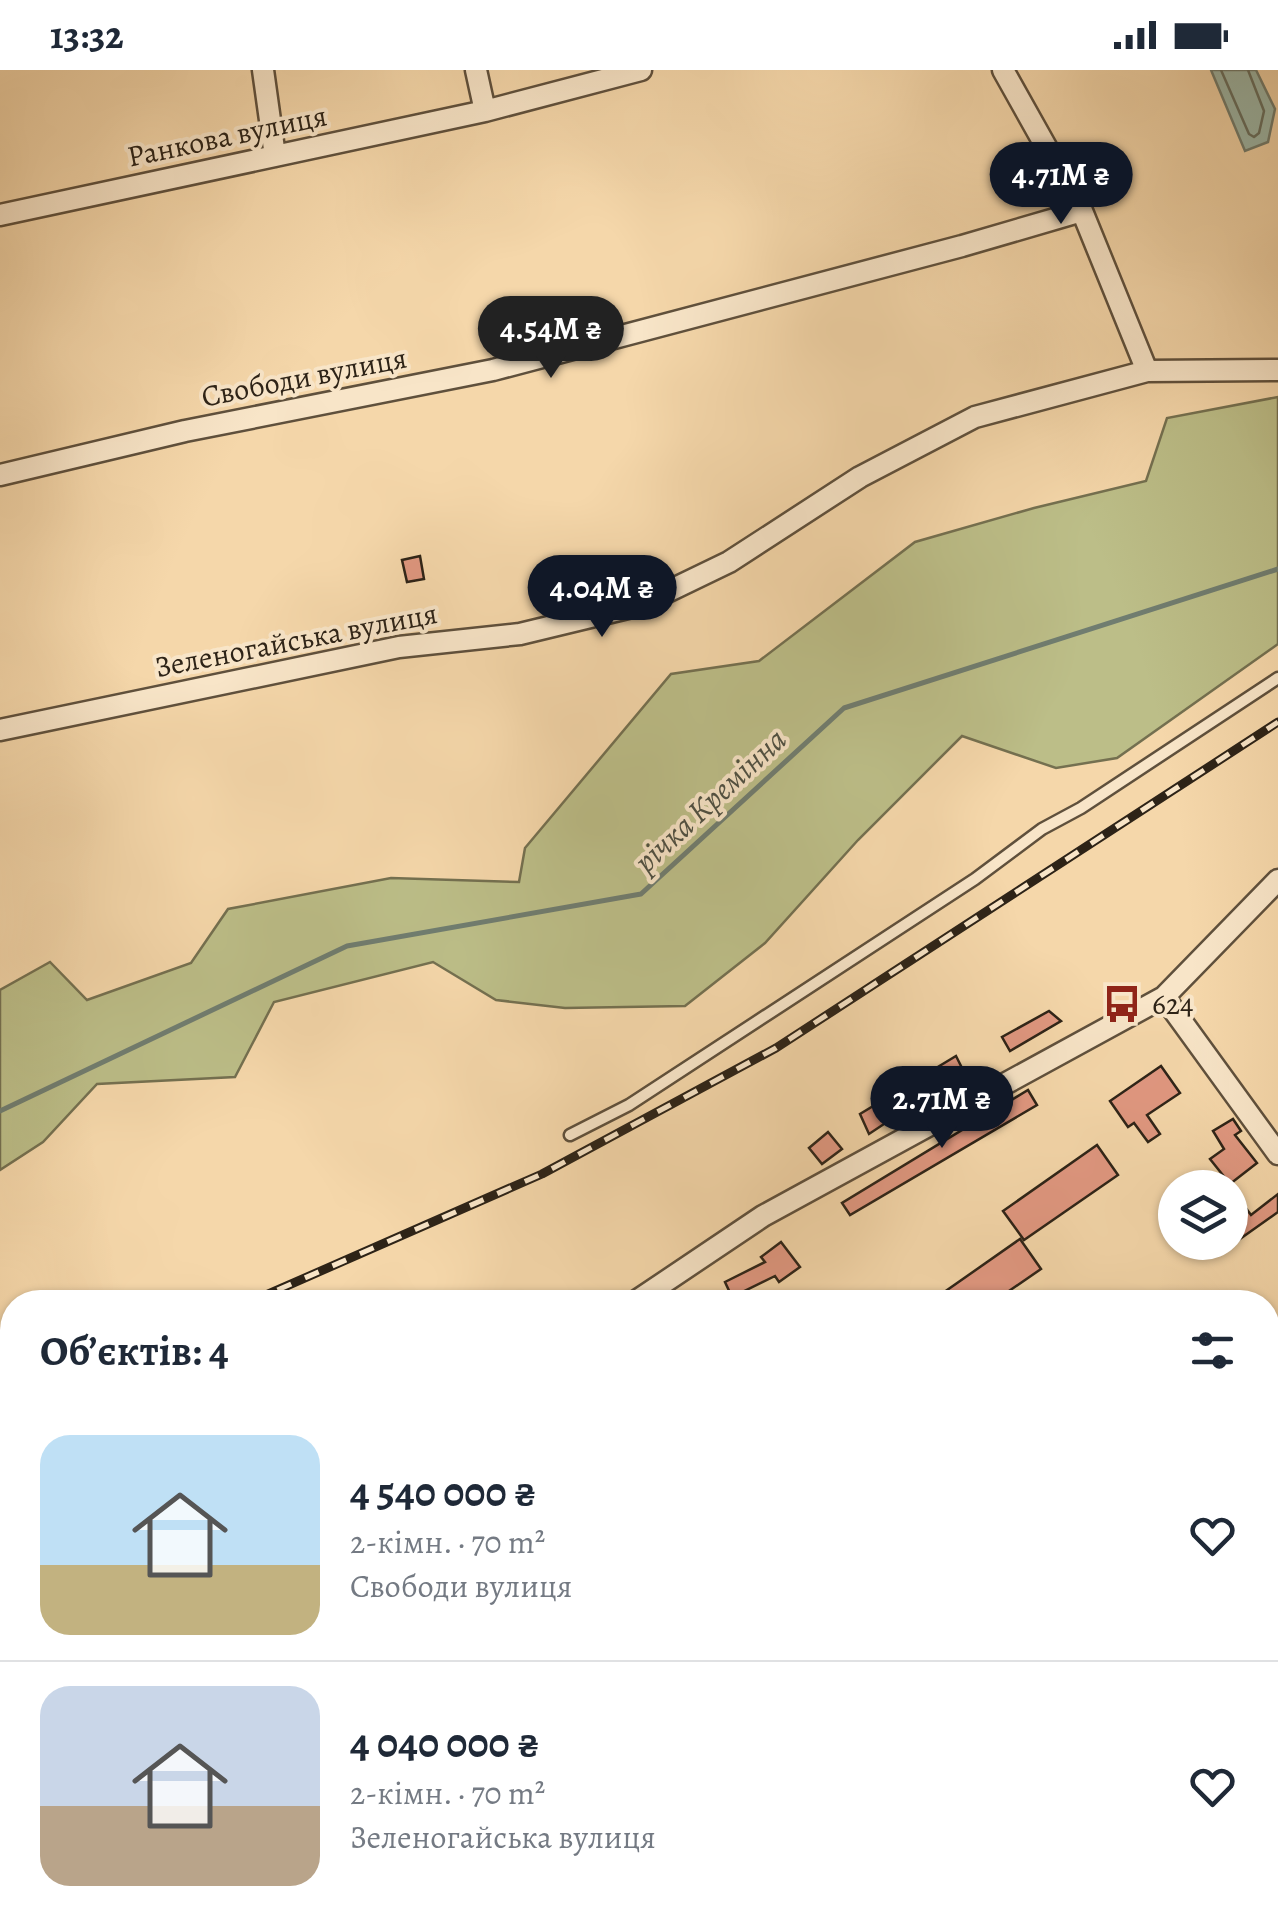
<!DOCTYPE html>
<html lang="uk">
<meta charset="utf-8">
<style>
body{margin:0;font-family:Alegreya,serif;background:#f6f6f7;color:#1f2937;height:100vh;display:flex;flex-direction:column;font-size:38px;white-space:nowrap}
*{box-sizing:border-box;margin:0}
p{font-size:32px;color:#747a83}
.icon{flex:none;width:55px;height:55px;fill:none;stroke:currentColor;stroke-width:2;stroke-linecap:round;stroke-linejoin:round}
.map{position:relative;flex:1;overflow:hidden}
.sheet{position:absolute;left:0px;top:1220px;width:1280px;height:642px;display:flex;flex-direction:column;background:#fff;border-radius:40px 40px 0 0;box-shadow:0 2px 8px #0004}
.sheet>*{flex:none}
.controls{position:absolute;left:1158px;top:1100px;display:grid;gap:20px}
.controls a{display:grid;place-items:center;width:90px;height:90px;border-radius:50%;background:#fff;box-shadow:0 2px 8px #0004;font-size:50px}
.price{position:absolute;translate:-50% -85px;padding:0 22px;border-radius:35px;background:#111827;color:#fff;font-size:32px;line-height:65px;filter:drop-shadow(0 2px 5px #0008)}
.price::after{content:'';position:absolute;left:50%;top:60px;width:30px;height:22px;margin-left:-15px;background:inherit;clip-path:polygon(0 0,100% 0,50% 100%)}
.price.active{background:#222;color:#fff}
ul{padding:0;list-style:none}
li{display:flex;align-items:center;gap:30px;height:250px;padding:0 40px}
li+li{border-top:2px solid #e0e1e3}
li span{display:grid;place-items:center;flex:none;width:280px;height:200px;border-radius:30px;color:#555}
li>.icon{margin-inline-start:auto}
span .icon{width:120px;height:120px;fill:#fffc;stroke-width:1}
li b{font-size:42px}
h2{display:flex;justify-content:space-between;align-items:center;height:120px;padding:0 40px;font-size:42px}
.status{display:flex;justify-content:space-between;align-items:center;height:70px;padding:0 50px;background:#fff;direction:ltr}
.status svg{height:28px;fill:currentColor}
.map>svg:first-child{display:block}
.green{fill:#bcbe88;stroke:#747050;stroke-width:2.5}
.water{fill:#9cb9ab;stroke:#707d70;stroke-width:2.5}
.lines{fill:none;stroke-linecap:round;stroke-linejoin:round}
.shore{stroke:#646e61;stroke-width:2.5}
.stream{stroke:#707d70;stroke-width:5}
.building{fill:#e19881;stroke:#2d2317;stroke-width:2.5}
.lane-casing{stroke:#5f503c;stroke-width:15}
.street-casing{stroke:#5f503c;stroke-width:25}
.lane{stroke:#f8e5c8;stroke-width:10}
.street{stroke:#f8e5c8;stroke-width:20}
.rail-casing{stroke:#2d2317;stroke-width:9}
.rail{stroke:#f8e5c8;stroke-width:5;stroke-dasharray:15;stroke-linecap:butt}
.labels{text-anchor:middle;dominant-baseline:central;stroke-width:8;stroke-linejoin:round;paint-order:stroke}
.street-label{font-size:30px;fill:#2d2317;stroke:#f8e5c8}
.poi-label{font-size:30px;fill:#2d2317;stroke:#f8e5c8;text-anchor:start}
.water-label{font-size:32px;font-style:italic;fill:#4e5043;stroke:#f8e5c8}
</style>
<div class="status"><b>13:32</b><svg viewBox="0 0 49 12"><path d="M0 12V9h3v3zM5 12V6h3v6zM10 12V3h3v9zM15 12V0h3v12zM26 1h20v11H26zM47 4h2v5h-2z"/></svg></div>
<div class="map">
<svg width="1278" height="1861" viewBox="0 0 1278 1861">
<rect width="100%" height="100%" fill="#f5d7aa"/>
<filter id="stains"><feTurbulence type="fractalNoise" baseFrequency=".002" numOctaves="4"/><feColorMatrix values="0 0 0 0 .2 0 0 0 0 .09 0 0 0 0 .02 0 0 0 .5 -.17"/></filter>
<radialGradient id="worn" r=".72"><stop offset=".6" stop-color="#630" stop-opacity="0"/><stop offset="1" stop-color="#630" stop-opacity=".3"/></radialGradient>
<path class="green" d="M1278 327V574L1117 688 1056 698 962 666 858 770 765 873 685 936 565 938 496 930 433 892 274 932 235 1007 97 1014 43 1072 0 1100V920L50 892 87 930 191 893 228 839 391 808 519 812 525 778 671 604 759 591 915 472 1034 438 1146 411 1167 348Z"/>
<path class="water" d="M1211 0H1256L1275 39 1268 72 1245 81Z"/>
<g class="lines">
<path class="shore" d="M1221 0 1249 64 1254 67 1259 63 1264 41 1248 0"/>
<path class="stream" d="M0 1041 347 876 641 824 844 638 1278 499"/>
</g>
<path class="building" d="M420 486 424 509 407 512 402 490Z
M1049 941 1061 951 1010 981 1002 967Z
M956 986 966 1006 921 1031 900 1049 896 1046 869 1064 860 1044Z
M1161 996 1180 1023 1147 1045 1160 1064 1148 1072 1134 1053 1128 1057 1110 1031Z
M1028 1020 1037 1035 850 1145 842 1133Z
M1233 1049 1241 1061 1235 1065 1257 1093 1230 1114 1210 1089 1224 1079 1213 1061Z
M828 1062 842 1079 822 1094 809 1078Z
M1097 1075 1118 1105 1024 1170 1003 1141Z
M1278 1124V1142L1230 1176 1227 1172H1230V1146L1245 1137 1251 1145Z
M1020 1169 1041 1199 993 1232H930Z
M781 1172 800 1197 779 1212 775 1206 732 1227 725 1212 765 1192 761 1187Z"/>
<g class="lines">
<g class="lane-casing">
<path id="lane" d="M570 1065 629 1035 975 809 1042 759 1081 738 1278 608"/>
</g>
<g class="street-casing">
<path id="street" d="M263 0 275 86
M476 0 485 41
M1003 0 1082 141 1147 301
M0 145 485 41 641 0
M0 405 185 361 493 300 962 176 1082 141
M0 660 399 577 520 564 640 535 729 492 860 407 975 347 1147 301 1278 300
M1164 927 1278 1084
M635 1232 763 1146 1164 927 1278 810
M1268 1320 1278 1313
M0 1662 12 1658
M398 1850 407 1861
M506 1861 522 1850"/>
</g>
<use href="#lane" class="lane"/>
<use href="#street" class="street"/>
<g class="rail-casing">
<path id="rail" d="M250 1232 542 1104 776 978 1278 652
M0 1329 12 1325"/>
</g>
<use href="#rail" class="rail"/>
</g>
<defs>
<g id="bus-bare" transform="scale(3)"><path d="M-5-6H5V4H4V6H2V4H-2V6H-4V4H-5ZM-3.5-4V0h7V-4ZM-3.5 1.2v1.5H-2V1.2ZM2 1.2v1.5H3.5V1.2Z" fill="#8f2418" stroke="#f8e5c8" stroke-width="2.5" paint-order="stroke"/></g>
</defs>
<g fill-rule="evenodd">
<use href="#bus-bare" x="1122" y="934"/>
</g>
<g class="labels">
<g class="street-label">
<text transform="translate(227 66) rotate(-12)">Ранкова вулиця</text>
<text transform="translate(304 307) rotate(-11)">Свободи вулиця</text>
<text transform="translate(296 570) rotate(-11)">Зеленогайська вулиця</text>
</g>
<g class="poi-label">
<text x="1152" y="934">624</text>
</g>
<g class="water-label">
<text transform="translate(710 730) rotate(-43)">річка Кремінна</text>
</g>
</g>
<rect width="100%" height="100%" filter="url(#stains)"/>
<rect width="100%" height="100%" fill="url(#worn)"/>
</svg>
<div class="controls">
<a><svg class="icon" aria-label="layers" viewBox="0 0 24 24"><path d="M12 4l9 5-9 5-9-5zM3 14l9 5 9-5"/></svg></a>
</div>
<b class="price" style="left:1061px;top:157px">4.71M ₴</b>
<b class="price active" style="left:551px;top:311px">4.54M ₴</b>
<b class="price" style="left:602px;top:570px">4.04M ₴</b>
<b class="price" style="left:942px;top:1081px">2.71M ₴</b>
<section class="sheet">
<h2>Об’єктів: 4<svg class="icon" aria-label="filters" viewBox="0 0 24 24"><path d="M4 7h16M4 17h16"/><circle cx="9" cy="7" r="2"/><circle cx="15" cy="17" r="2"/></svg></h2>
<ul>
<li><span style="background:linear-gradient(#bfe0f5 65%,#c2b280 0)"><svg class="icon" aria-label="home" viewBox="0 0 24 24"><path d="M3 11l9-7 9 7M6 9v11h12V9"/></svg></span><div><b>4 540 000 ₴</b><p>2-кімн. · 70 m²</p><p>Свободи вулиця</p></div><svg class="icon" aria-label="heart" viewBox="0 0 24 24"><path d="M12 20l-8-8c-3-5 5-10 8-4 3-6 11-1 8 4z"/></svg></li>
<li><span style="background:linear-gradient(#c9d6e8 60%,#b9a48a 0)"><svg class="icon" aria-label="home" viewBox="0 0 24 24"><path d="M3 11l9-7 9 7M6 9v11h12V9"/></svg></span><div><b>4 040 000 ₴</b><p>2-кімн. · 70 m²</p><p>Зеленогайська вулиця</p></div><svg class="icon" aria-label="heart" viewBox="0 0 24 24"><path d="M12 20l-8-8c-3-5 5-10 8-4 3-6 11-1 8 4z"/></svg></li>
</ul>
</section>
</div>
